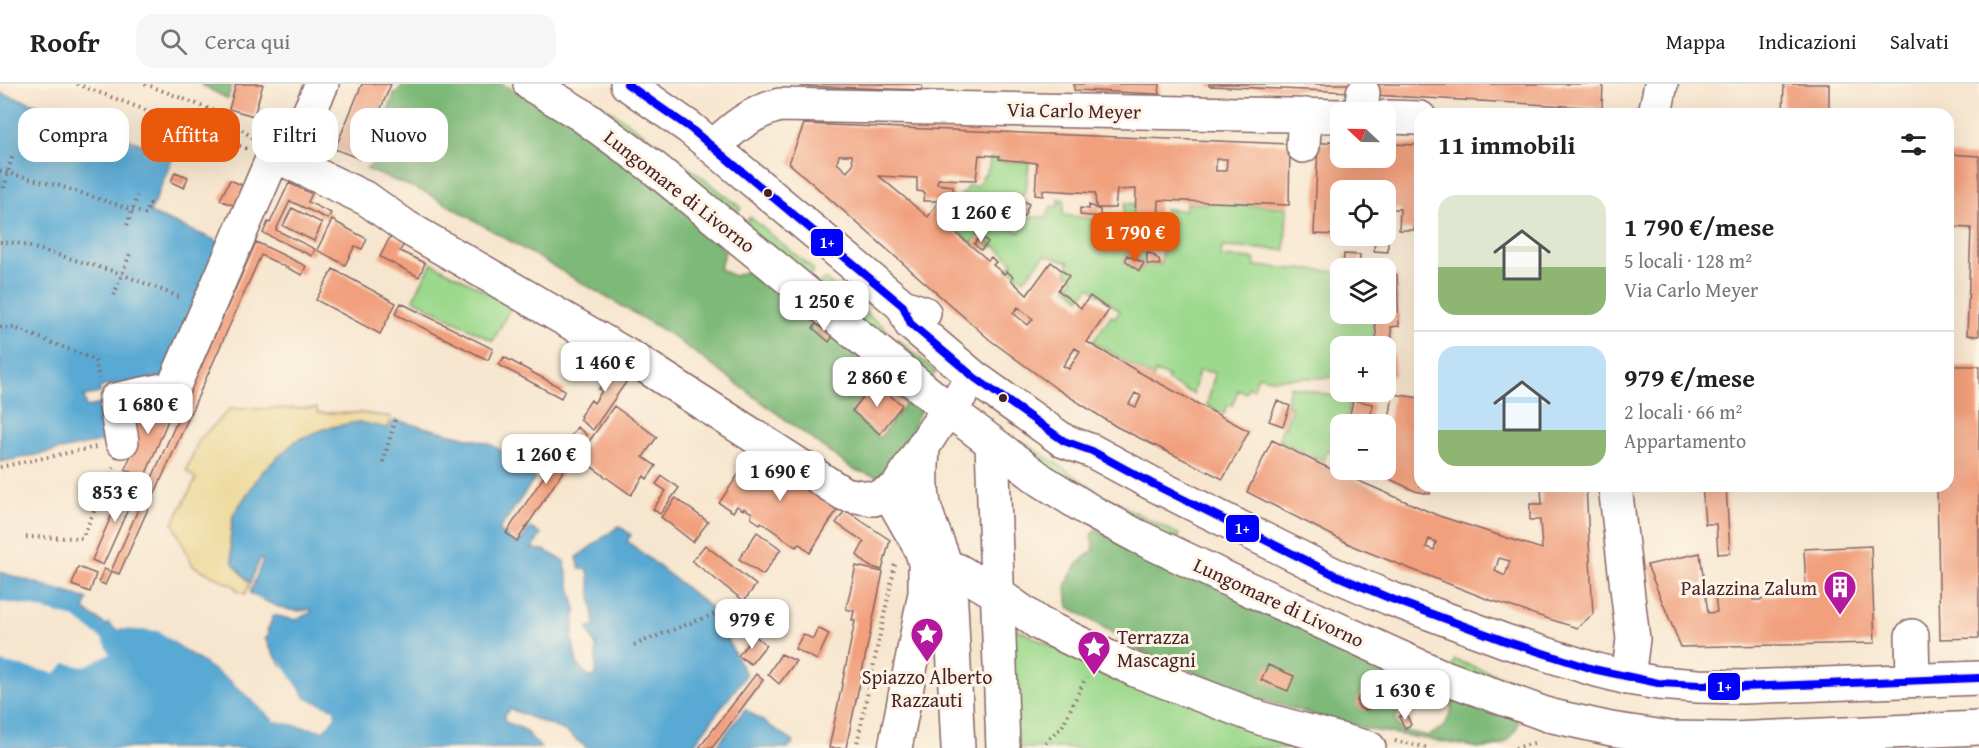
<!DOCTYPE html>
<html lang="it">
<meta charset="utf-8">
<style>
body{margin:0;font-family:"Gentium Book Plus",serif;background:#f6f6f6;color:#222;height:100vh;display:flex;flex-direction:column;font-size:22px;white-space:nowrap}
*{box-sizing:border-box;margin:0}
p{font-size:20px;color:#767676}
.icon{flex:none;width:33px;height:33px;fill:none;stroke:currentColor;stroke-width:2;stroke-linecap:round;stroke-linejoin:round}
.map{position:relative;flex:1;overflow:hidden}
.panel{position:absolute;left:1414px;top:24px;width:540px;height:384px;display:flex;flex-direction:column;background:#fff;border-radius:18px;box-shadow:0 6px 24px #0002}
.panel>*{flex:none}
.guide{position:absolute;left:18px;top:24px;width:570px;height:54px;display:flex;gap:12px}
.needle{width:39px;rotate:292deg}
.fabs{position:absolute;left:1330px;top:18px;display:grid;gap:12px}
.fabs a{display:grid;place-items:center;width:66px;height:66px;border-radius:12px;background:#fff;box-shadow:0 6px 24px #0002;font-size:30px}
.price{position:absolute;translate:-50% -51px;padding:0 14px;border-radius:12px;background:#fff;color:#222;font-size:20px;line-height:39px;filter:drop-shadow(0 2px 3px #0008)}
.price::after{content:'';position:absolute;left:50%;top:36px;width:18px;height:14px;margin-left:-9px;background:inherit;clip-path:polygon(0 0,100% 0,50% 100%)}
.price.active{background:#ea580c;color:#fff}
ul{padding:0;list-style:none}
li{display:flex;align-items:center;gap:18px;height:150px;padding:0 24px}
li+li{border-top:2px solid #e0e0e0}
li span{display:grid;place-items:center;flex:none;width:168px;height:120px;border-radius:18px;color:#555}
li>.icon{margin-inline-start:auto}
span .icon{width:72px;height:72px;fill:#fffc;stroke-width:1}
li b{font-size:26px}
h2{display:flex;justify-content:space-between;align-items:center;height:72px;padding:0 24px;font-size:26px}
.tag{padding:0 21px;border-radius:18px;background:#fff;box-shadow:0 6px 24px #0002;font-size:21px;line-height:54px}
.tag.active{background:#ea580c;color:#fff}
header{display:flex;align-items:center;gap:36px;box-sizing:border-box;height:84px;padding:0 30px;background:#fff;border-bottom:2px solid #e0e0e0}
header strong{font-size:28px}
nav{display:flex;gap:33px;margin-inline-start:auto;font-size:21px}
.search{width:420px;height:54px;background:#f6f6f6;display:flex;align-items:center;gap:15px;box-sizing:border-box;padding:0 21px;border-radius:18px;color:#767676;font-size:22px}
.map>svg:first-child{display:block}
.green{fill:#9cd98d;stroke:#737c5c;stroke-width:1.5}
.forest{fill:#7db978;stroke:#646c52;stroke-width:1.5}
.sand{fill:#eeda9e;stroke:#9c7c64;stroke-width:1.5}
.water{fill:#59a9d3;stroke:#52647f;stroke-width:1.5}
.pier{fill:#f7e6cf}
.building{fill:#f19f7c;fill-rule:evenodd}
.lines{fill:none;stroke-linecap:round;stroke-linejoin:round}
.minor-casing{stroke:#876564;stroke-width:36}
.major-casing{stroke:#876564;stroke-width:36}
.path{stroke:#876564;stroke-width:4;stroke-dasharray:1.5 4.5;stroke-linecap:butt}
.minor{stroke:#fff;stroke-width:33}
.major{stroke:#fff;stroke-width:33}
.bus-1-casing{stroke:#fcf5e5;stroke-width:12}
.bus-1{stroke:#00f;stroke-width:8}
.bus-dot{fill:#4a1f2b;stroke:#fcf5e5;stroke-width:2}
.labels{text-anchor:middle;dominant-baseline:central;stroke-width:6;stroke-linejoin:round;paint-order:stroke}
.street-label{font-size:20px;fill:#4a1f2b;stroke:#fcf5e5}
.poi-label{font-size:20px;fill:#4a1f2b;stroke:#fcf5e5;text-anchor:end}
.line-badge{stroke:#fcf5e5;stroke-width:2}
.badge-label{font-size:16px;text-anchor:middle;font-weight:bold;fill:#fff}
</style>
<header>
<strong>Roofr</strong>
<div class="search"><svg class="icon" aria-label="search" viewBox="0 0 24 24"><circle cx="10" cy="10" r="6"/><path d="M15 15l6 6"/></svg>Cerca qui</div>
<nav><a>Mappa</a><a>Indicazioni</a><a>Salvati</a></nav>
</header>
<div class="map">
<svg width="1979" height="664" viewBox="0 0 1979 664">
<rect width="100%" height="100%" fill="#fcf5e5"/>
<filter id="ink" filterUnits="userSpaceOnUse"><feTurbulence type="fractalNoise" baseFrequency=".0167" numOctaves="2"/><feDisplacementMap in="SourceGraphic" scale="12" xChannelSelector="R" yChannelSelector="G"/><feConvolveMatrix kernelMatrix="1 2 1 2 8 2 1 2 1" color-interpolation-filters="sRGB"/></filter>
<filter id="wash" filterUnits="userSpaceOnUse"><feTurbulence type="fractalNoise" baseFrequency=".008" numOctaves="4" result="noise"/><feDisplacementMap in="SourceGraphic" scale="24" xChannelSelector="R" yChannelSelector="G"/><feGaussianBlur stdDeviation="1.35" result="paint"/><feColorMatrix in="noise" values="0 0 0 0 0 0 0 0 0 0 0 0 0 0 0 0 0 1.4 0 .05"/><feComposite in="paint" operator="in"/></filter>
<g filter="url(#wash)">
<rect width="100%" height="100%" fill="#f7e6cf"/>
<path class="green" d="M598 18 666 65 657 77 590 30Z
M676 73 741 124 732 136 667 84Z
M990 74H998V77L1029 79 1026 106 1004 136 1019 149 1027 133H1047L1051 122 1058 123 1059 115 1064 116 1063 131 1101 136H1123L1125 119 1134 120 1132 144 1156 147V160L1145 161 1144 178 1126 170 1124 178 1138 188 1145 181H1161L1165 125 1185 126 1186 119 1287 123 1285 166 1222 163 1221 173 1254 175 1255 182 1340 188 1341 230H1363L1364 234H1372L1374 254 1347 256 1346 262H1341V293L1270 295 1258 292 1253 305 1248 303 1246 309 1238 306 1232 322 1228 321 1224 330 1207 321 1215 289 1199 286 1193 310 1167 297 1169 293 1155 288 1153 294 1093 258 1111 231 1115 234 1120 227 1090 203 1080 214 1067 203 1074 195 1066 188 1069 178 1045 171 1024 196 1008 184 1013 178 994 161 991 164 987 161 990 157 979 150 972 159 959 148 962 142 955 137 960 130 959 115 968 102H977L989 84Z
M750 133 814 186 805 197 741 144Z
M432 179 512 221 493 257 413 215Z
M824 194 888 247 878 258 815 205Z
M897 255 936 288 927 298 888 266Z
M1290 302 1350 316 1346 340H1341V372L1328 365 1324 377 1279 357 1282 343H1285L1292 323 1286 320Z
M1027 360 1096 406 1088 417 1020 371Z
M1107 414 1180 451 1174 463 1102 425Z
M1009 541 1090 581 1315 664H1016Z
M1455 576 1533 604 1529 617 1450 589Z"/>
<path class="forest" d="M200 0H232L228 15Z
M404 0H501L548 20 688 121 725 168 719 185 734 192 759 183 869 270 862 282 848 291 853 301 865 304 853 331 880 354 905 320 870 289 875 275 930 320 920 327 909 352 879 393 854 386 668 249 429 110 366 85 393 66 398 53 383 41 394 11Z
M1096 445 1411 596 1395 636 1401 646 1429 652 1445 642 1452 624 1443 608 1516 633 1519 639C1510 659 1502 664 1480 664L1372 646 1271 619 1136 565 1108 546 1069 523C1068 517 1066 510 1066 504 1068 489 1083 473 1094 466L1091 451Z"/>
<path class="sand" d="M317 324 318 329H360L391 333 388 344 358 338 327 344 297 356 262 388 233 431 230 458 233 479 250 499 245 510 236 506V503L193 482 173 439 196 395 186 386 199 356 230 325Z"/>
<path class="water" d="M0 9 65 29 173 73 150 129 229 162 170 292 100 303V309L84 312 86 323 102 320 110 356 0 378Z
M395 336 488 359 512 373 535 394 499 446 517 461 530 444 541 450 532 465 544 466 564 477 576 527 572 554 577 580 589 593 596 592V562L587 544 595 542 588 485H580L577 473 619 442 631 451 627 457 710 523 746 591 691 664H587L565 647 510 625 504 633 505 638 523 645 541 664H0V488L88 515 84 526 106 541 109 539 116 545 158 546 189 569 231 597 275 637 323 646 335 633 334 625 306 615 269 563 268 558 265 555 269 548 267 547 274 531 295 536 312 528 310 525C290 532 267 518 250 509L263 476 260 475 250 499 233 479 230 458 233 431 262 388 297 356 327 344 358 338 388 344Z
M745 625 794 658 788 664H715Z"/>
<path class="pier" d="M0 518 25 521 75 534 103 556 110 570 83 583 66 579 55 589 0 578Z
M111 537 117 542 160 544 190 567 233 594 276 634 322 643 332 632 331 627 304 617 285 588 279 575 306 615 334 625 335 633 323 646 275 637 231 597 158 547 116 545 109 539Z"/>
<g id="blocks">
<path class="building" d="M236 0H263L254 32 229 25Z
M362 0H391L360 75 335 65Z
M801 0H922V6L801 2Z
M1074 0H1160L1159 10 1074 6Z
M1209 0H1352V8L1209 2Z
M1373 0H1603L1602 24 1372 11Z
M1784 0H1829V30H1783Z
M804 40 1290 60 1289 121 1159 116 1158 141H1135L1136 105 1117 106 1115 124H1096L1100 126V133L1080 131V124L1089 125V121L1096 124 1095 109 1043 106V112L1035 111 1037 79 999 75V72L979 71 976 96 938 95 937 100 953 102 954 123 944 139 988 176 991 173 996 178 993 181 1004 190 1007 187 1013 193 1011 196 1027 211 1051 178 1069 192 1058 206 1081 224 1090 212 1109 226 1087 258 1146 292 1249 347 1223 395 1117 343 1057 305 990 256 789 79ZM839 71H852L853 80 847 88 837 79ZM1216 75H1227L1226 87H1216ZM879 92 917 94V107L924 108 923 117H939L928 133ZM1018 223 1033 235 1028 241 1013 229ZM1075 264 1080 267 1069 285 1063 282ZM1135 309 1141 312 1136 323 1129 320Z
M1329 57 1341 58V74H1386V60L1420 61V111H1415L1414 146H1399L1400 125H1386V106H1341V151L1314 150 1318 59H1328Z
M1948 70 1979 72V252L1967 251 1971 144 1948 143Z
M175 88 188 93 184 104 171 98Z
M230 96 246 103 237 123 220 116Z
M289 99 312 110 308 118 331 129 328 135 290 117 276 146 315 165 312 172 263 149 268 138 270 139Z
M1022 116 1029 120 1024 132 1014 130 1012 128Z
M292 124 322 139 314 157 283 142Z
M332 136 367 155 362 165 355 162 345 181 317 166Z
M391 151 405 158 400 167 425 179 419 193 380 173Z
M981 152 988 158 981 166 974 160Z
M1375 157H1388V168L1374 167Z
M256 158 306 182 302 191 261 171 119 490 111 487Z
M1147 169 1152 170 1159 176 1160 181 1147 180Z
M1344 170 1360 171 1359 184H1343Z
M1127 171 1144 179 1139 187 1126 177Z
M333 185 396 219 380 250 316 216Z
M1386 190 1397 191 1399 242 1391 243 1395 291H1386V262H1360V259L1377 257 1374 230H1386Z
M401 219 493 265 488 276 395 230Z
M818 238 834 251 829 258 813 244Z
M504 273 565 306 561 314 499 281Z
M604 273 631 291 593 346 580 336 582 334 580 332 591 316 594 319 602 307 599 305 607 292 597 285Z
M1948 282H1979V554L1940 555 1937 402H1948Z
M874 299 902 321 880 350 852 327Z
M1393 310 1420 314V402H1431L1430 410 1415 407 1381 391 1382 386H1386V356Z
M178 312 143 397 132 393 133 389 125 385 132 369 127 340 138 336 146 330 151 315Z
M1353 316 1373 320 1369 340H1348Z
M1277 317 1290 322 1283 342 1269 337Z
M614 322 657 353 643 373 656 382 647 395 644 392 631 411 578 373Z
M577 343 587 351 517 457 506 449Z
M1272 356 1320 380 1439 432 1542 465 1540 436H1530V420H1542L1541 402H1586L1593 530 1577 544 1487 515 1355 463 1247 408ZM1429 455 1436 458 1434 466 1426 463ZM1499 474 1510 477 1505 492 1495 487Z
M755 366 839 423 810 469 800 460 796 463 761 438 760 440 751 434 752 429 744 424 743 426 737 422 733 428 719 419Z
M662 392 679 404 660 430 653 425 666 407 656 400Z
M126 398 138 403 103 481 92 476Z
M1702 402H1726L1730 469 1718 470 1716 440H1705Z
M676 414 708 438 693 458 661 433Z
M845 426 890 456 882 486 869 482 857 471 864 458 836 439Z
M757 448 781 465 763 491 739 475Z
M705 461 756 501 744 517 692 477Z
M1871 462 1875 559 1681 563 1647 481 1700 469 1708 529 1717 528 1715 511 1750 507 1753 516H1762L1761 513 1806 506 1804 465Z
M856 482 883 488 846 664H829L855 537 852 536 854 527 846 525Z
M78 483 96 490 90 508 72 501Z
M104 485 111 488 105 501 99 498Z
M818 544 829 550 817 576 795 565 803 550 813 555Z
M754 551 766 561 751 580 738 572Z
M781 570 796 577 779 600 768 590Z
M1268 581 1294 592 1288 607 1261 596Z
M756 590 763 596 712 664H699Z
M1357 618a8 8 0 1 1 16 0a8 8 0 1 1-16 0Z
M1406 629 1411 641 1405 644 1399 633Z"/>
</g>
</g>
<g filter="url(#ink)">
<use href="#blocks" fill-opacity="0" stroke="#876564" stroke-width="1.5"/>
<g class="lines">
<g class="minor-casing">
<path id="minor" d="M530 0 580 30 654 84 949 326 1041 396 1092 428 1137 452 1240 501 1439 591 1548 631 1611 645 1671 654 1732 655 1979 644
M1361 28 1363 9
M1655 30 1661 0
M1386 33 1420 34
M1303 62 1305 31
M713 63C733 44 752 28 780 21L1341 32
M287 77 322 0
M122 357 115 316 173 304 274 71 367 115 406 143 642 280 844 410 874 415 896 405
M992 359 1003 664
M923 363C922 384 920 404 925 424 932 450 946 473 950 500L958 664
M1615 402 1633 555 1628 594
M957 486 996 509 1040 540 1135 586 1263 635 1369 664
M1912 552 1913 596
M895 664 925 509V479L921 465 897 423 896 405 935 344 962 309"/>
</g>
<g class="major-casing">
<path id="major" d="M627 0 690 44 903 222 924 229
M903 222 911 240 975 294 1064 357 1092 367 1151 399 1333 490 1389 514 1505 557 1593 585 1628 594 1658 599 1698 602 1742 603 1979 594"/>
</g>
<path class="path" d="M77 0 248 65
M145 0 220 29 254 55
M0 87 60 102 145 130 150 120 153 121
M4 104 12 73
M127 141 137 112
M0 158 17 159 116 188 182 214
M114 211 130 170
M0 243 15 244 95 276 99 295
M383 378 395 336
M0 383 96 363
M26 453 82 454 115 381
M634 561 714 530
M1395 657 1430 664
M856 664 895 480
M1043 664 1047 656 1062 643 1086 593
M1515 664 1538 658"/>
<use href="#minor" class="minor"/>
<use href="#major" class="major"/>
<g class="bus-1-casing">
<path id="bus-1" d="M627 0 690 44 903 222 911 240 975 294 1064 357 1092 367 1151 399 1333 490 1389 514 1505 557 1593 585 1658 599 1742 603 1979 594"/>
</g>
<use href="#bus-1" class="bus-1"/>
</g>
</g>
<defs>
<g id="building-pin" transform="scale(1.725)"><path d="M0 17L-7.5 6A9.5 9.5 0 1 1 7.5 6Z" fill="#b5179e" stroke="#fcf5e5"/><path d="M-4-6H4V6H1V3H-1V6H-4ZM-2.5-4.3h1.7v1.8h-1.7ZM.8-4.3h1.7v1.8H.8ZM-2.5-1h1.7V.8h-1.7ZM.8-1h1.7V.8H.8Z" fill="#fff"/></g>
<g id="sight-pin" transform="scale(1.725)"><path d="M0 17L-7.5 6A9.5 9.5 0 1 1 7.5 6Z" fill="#b5179e" stroke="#fcf5e5"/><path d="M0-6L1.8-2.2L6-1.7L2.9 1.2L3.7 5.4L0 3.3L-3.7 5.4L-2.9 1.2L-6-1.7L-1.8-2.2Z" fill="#fff"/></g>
</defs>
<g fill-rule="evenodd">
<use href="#building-pin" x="1840" y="503"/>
<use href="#sight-pin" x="927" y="550"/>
<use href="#sight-pin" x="1094" y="563"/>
</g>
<g class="bus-dot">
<circle cx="768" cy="109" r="5"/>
<circle cx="1003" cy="314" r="5"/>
</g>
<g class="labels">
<g class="street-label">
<text transform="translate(1074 26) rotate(1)">Via Carlo Meyer</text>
<text transform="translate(680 107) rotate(38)">Lungomare di Livorno</text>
<text transform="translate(1279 518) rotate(25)">Lungomare di Livorno</text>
</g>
<g class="poi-label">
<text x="1817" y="503">Palazzina Zalum</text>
<text x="1117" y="552" text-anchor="start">Terrazza<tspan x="1117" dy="23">Mascagni</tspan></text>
<text x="927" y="592" text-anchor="middle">Spiazzo Alberto<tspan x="927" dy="23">Razzauti</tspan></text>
</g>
</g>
<g class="line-badge">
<rect x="810" y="144" width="34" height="29" rx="6" fill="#00f"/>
<rect x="1225" y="430" width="35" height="29" rx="6" fill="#00f"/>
<rect x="1707" y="588" width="34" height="29" rx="6" fill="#00f"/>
</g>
<g class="badge-label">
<text x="827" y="164">1+</text>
<text x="1242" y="450">1+</text>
<text x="1724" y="608">1+</text>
</g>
</svg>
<div class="fabs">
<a><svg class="needle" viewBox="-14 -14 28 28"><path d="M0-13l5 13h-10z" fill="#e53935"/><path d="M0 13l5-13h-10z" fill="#767676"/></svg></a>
<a><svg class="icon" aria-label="locate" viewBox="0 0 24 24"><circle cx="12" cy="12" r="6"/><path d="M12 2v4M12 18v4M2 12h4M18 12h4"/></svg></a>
<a><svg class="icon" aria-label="layers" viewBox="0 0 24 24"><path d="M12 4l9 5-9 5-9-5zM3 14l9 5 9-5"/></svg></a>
<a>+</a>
<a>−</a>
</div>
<b class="price" style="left:981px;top:159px">1 260 €</b>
<b class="price active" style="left:1135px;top:179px">1 790 €</b>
<b class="price" style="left:824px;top:248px">1 250 €</b>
<b class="price" style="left:605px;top:309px">1 460 €</b>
<b class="price" style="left:877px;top:324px">2 860 €</b>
<b class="price" style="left:148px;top:351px">1 680 €</b>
<b class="price" style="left:546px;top:401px">1 260 €</b>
<b class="price" style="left:780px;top:418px">1 690 €</b>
<b class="price" style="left:115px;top:439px">853 €</b>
<b class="price" style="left:752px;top:566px">979 €</b>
<b class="price" style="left:1405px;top:637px">1 630 €</b>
<div class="guide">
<a class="tag">Compra</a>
<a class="tag active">Affitta</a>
<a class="tag">Filtri</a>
<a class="tag">Nuovo</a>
</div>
<section class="panel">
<h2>11 immobili<svg class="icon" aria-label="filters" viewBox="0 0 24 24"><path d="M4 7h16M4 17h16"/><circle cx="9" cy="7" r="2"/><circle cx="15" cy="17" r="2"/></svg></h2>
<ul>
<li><span style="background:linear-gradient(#dfe7d0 60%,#8fb573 0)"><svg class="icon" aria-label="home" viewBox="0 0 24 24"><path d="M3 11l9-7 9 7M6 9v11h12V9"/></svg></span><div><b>1 790 €/mese</b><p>5 locali · 128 m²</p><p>Via Carlo Meyer</p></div></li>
<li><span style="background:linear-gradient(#bfe0f5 70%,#8fb573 0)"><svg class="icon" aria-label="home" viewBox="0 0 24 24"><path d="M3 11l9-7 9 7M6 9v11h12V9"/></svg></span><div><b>979 €/mese</b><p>2 locali · 66 m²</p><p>Appartamento</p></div></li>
</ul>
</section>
</div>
